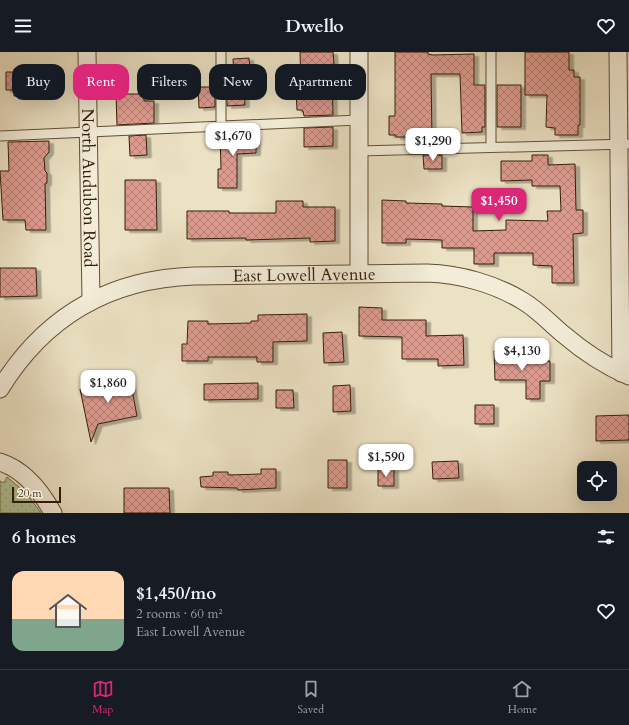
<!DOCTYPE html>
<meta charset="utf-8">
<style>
body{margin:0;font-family:Cardo,serif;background:#242831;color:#f1f3f6;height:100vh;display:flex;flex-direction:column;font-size:15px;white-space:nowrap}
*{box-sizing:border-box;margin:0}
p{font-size:13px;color:#9ea1a6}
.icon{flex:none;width:22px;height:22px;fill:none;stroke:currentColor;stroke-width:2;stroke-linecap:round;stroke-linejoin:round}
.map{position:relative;height:461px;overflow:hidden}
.panel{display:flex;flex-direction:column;background:#171b24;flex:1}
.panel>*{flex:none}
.hud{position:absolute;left:12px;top:12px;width:400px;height:36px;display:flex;gap:8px}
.buttons{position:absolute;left:577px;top:409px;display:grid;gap:8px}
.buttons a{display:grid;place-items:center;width:40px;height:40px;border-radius:8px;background:#171b24;box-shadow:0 4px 16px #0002;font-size:20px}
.scale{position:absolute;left:12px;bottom:10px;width:49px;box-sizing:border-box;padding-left:4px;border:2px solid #341e0a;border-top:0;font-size:11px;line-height:14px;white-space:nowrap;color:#341e0a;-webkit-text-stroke:3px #f2ecd8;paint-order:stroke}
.price{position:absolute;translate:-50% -34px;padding:0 9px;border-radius:8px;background:#fff;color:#222;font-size:13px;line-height:26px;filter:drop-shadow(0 1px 2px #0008)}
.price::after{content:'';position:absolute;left:50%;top:24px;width:12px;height:9px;margin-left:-6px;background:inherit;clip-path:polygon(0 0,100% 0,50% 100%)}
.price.on{background:#db2777;color:#fff}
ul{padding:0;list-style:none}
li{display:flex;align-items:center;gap:12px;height:100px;padding:0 12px}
li span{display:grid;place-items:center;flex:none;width:112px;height:80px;border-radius:12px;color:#555}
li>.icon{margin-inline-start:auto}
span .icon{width:48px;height:48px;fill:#fffc;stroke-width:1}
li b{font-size:17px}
h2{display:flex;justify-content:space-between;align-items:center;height:48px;padding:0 12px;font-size:17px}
.tag{padding:0 14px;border-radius:12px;background:#171b24;box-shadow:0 4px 16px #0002;font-size:14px;line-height:36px}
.tag.on{background:#db2777;color:#fff}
header{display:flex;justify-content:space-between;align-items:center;height:52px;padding:0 12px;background:#171b24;font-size:18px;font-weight:600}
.tab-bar{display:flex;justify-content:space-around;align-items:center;height:56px;border-top:1px solid #363941;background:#171b24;font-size:11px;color:#9ea1a6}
.tab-bar a{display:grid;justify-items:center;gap:2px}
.tab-bar .on{color:#db2777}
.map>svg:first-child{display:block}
.grass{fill:url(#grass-dots);stroke:#737151}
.building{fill:url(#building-cross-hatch);stroke:#341e0a;filter:url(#shadow)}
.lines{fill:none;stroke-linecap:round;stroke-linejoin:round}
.lane-casing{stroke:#624f38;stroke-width:11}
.street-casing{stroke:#624f38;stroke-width:19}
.lane{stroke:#f2ecd8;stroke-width:9}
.street{stroke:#f2ecd8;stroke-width:17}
.labels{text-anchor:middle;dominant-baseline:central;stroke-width:4;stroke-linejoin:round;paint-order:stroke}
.street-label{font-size:17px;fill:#341e0a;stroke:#f2ecd8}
</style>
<header><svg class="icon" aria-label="menu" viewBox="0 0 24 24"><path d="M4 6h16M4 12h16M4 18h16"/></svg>Dwello<svg class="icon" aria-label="heart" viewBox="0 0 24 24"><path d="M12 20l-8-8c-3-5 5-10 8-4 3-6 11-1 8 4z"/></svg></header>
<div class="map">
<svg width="629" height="461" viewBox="0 0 629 461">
<defs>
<pattern id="grass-dots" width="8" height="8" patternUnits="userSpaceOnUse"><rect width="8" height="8" fill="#b2c498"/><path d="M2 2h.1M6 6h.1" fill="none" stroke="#9aa882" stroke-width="1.8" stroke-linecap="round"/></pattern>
<pattern id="building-cross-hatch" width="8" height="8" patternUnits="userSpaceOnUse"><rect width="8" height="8" fill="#dd9b8f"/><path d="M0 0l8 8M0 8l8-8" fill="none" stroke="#b47e73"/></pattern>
<filter id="shadow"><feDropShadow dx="4.5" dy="2.5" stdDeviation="0" flood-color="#0004"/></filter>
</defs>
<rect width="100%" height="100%" fill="#ebe1c3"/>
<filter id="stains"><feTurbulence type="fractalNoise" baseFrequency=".005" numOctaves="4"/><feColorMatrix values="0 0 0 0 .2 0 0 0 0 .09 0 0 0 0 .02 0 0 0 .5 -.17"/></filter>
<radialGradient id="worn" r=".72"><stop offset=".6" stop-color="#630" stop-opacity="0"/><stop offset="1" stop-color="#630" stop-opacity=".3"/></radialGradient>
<path class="grass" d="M7 425 27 442 41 461H0V429L4 431Z"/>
<path class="building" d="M300 0H333L335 24 332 25 333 63 304 64 303 59H302V58H297L296 38H301Z
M395 0H428V2L432 3 474 2V33H485V75H482V80L462 81 460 22H431L432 85H396V83H389V64H395Z
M525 0H569V18H574V25H580V73H578V83H555V76L546 75 547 43H525Z
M249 6 251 25 234 26 233 7Z
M45 16 46 44H14V38H6V20H14V17Z
M244 33 245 53 227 54V34Z
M497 33H521V75H497Z
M198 35H215V55L199 56Z
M116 42H144V49H154V71L117 73Z
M333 75V94L304 95V76Z
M220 81H237V85L256 84V101L237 102V136H218V117H221Z
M146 83 147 103 130 104 129 84Z
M49 89V100L44 106 45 119 47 121V131L45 132 46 178H26L25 168H3L0 119H9L8 90Z
M423 103H442V117H424Z
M532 103H548V113L575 112 576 158H583V181L573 182 574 231H552V214L533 213V201H494V212H474V196H442V188L406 187V191H382V148L406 149V151L442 152V154L473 155V179L506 178V168L548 169 547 159H561L560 134H532V128L501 129V109H532Z
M125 128H156L157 178H125Z
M276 149H303V155H335V189L310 190V186L246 188V186L187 187V159H229V161H276Z
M0 216H36L37 244 0 245Z
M359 255 382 256V268H426V284L463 283 464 313 438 314V307H402V285L359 284Z
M307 262V289L273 290V310H257V305H208V309H182V292H187L188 269H208V272L251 271V269H258V263Z
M342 280 344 310 324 311 323 281Z
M511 298V310L550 309V329H540V347H526V328H495L494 299Z
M130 327 137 364 98 372 91 390 80 337Z
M258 331V347L204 348V332Z
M350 333 351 359 333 360V334Z
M276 338H293L294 356H276Z
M475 353H494V372H475Z
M629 363V388L596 389V364Z
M328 408H347V436H328Z
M458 409 459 426 433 427 432 410Z
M261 417H276V436L238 438 237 436 201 435 200 425 213 424V420H228V423L261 422Z
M378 417H394V434H378Z
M124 436H169L170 461H124Z"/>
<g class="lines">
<g class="lane-casing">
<path id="lane" d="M491 0V95
M221 74V0
M0 84 359 68
M359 99 629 92"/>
</g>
<g class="street-casing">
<g id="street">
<path id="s1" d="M87 0 91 249"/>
<path d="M359 0V221"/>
<path d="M618 0 621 321"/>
<path id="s2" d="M0 337C44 265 109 227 194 224L427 221C460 222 495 232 523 249 538 258 550 271 563 282 584 300 603 313 629 324"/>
<path d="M0 410C25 418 41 439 53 461"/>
</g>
</g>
<use href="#lane" class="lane"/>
<use href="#street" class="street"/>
</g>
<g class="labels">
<g class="street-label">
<text stroke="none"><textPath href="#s1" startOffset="136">North Audubon Road</textPath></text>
<text stroke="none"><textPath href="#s2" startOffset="345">East Lowell Avenue</textPath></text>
</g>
</g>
<rect width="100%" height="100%" filter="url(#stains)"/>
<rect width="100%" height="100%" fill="url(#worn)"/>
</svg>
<div class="buttons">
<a><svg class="icon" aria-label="locate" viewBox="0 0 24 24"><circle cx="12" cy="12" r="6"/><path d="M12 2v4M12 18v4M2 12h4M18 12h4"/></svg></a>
</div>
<div class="scale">20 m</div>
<b class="price" style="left:233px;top:105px">$1,670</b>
<b class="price" style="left:433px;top:110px">$1,290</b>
<b class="price on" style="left:499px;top:170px">$1,450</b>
<b class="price" style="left:522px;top:320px">$4,130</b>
<b class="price" style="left:108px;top:352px">$1,860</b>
<b class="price" style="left:386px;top:426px">$1,590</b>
<div class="hud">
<a class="tag">Buy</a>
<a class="tag on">Rent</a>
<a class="tag">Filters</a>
<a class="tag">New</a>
<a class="tag">Apartment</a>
</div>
</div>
<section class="panel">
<h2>6 homes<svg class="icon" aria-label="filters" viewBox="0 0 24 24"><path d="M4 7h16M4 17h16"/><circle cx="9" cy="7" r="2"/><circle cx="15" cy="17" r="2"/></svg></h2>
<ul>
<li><span style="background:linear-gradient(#ffd9b3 60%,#7fa58c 0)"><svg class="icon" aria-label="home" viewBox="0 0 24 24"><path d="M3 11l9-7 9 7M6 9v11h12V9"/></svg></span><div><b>$1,450/mo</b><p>2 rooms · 60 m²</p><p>East Lowell Avenue</p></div><svg class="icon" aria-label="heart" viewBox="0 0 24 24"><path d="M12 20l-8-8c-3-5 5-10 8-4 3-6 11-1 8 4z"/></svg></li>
</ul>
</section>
<nav class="tab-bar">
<a class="on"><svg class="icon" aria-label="map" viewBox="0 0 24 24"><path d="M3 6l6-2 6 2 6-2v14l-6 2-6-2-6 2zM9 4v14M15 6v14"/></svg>Map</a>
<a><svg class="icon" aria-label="saved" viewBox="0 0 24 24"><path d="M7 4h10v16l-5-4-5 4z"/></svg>Saved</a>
<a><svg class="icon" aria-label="home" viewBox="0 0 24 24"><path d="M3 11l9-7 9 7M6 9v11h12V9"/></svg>Home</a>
</nav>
